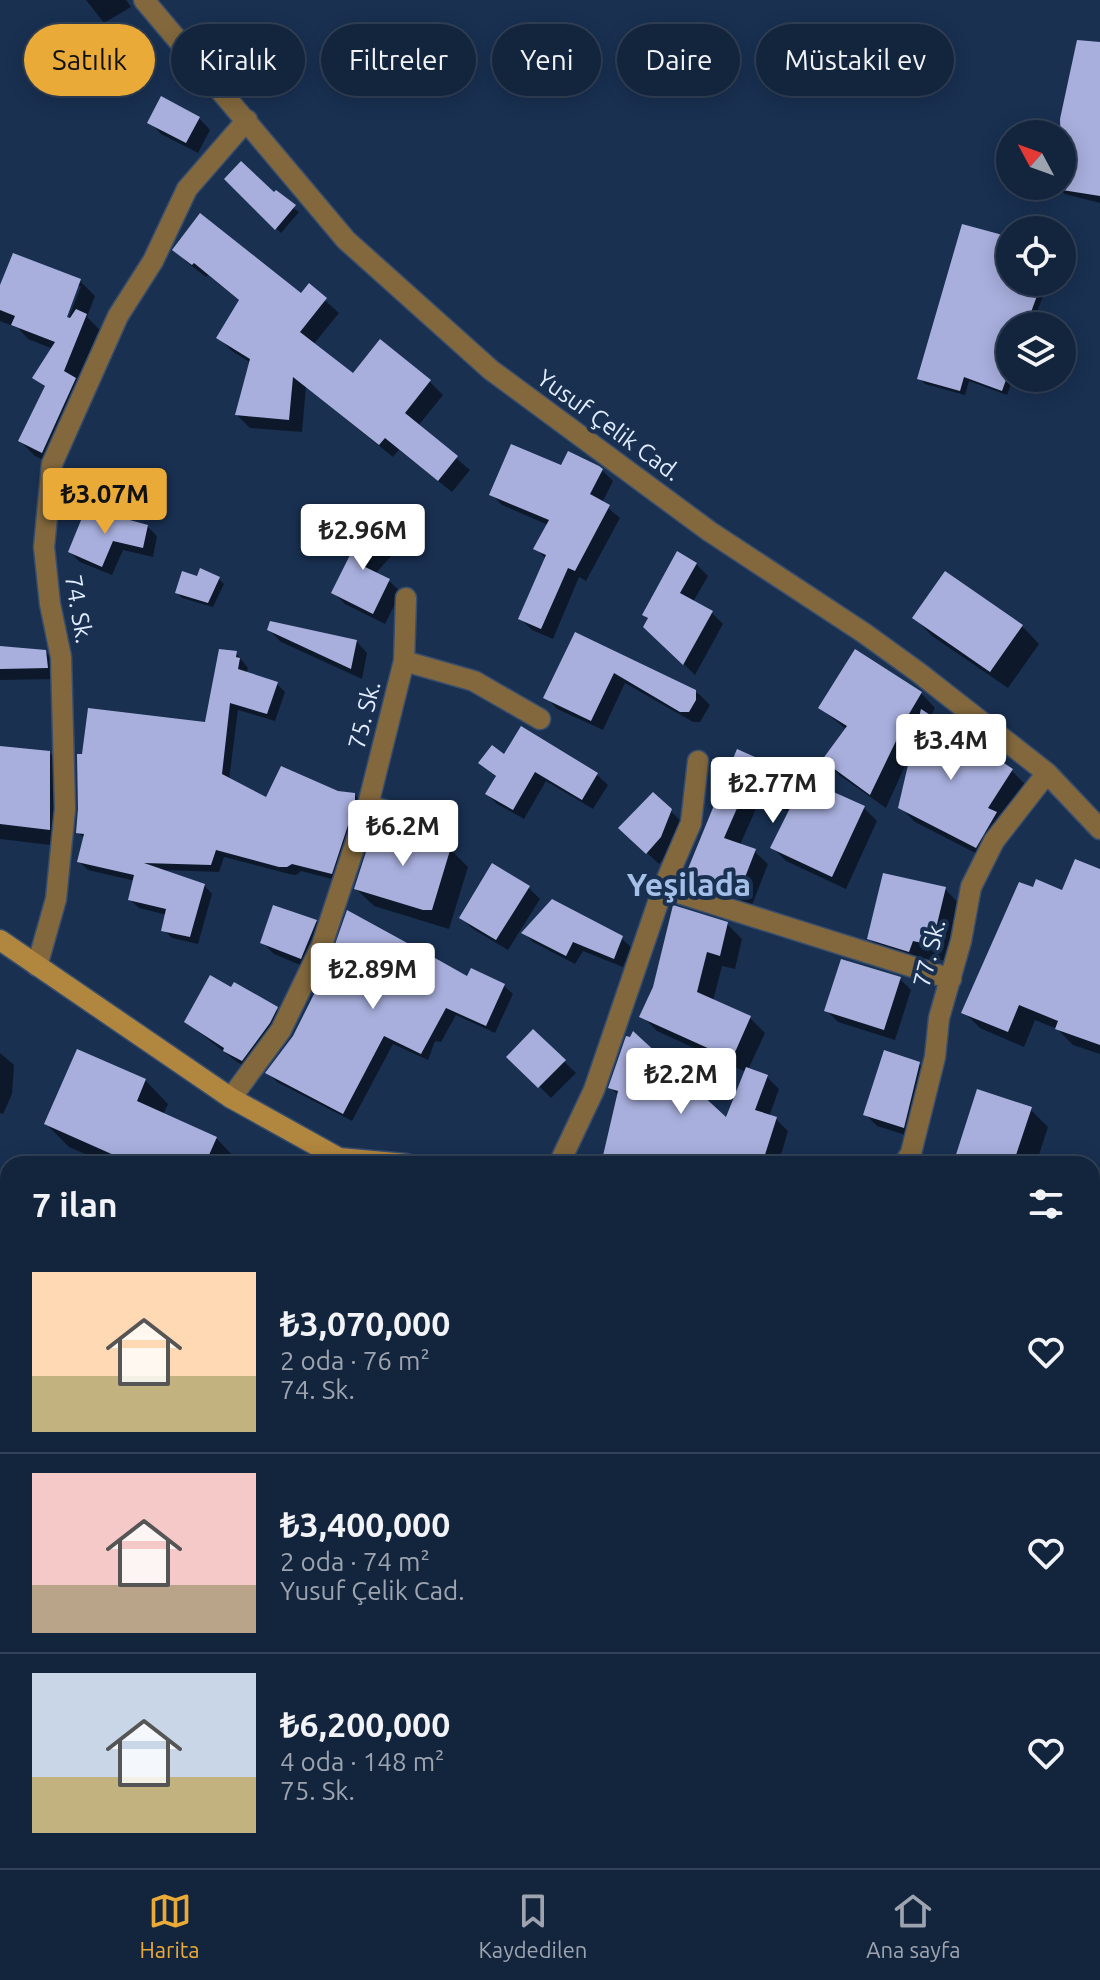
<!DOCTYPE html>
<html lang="tr">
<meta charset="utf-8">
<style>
body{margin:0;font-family:Ubuntu,sans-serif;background:#1c2c44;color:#f1f3f6;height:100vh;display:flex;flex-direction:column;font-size:30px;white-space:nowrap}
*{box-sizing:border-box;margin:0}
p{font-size:26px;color:#9da4b0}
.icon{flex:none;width:44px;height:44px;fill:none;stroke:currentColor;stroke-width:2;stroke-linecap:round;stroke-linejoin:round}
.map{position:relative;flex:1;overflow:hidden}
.sheet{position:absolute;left:0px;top:1156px;width:1100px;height:712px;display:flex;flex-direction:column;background:#13243d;border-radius:24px 24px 0 0;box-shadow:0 4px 20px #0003,0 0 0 2px #324157}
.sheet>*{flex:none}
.guide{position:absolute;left:24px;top:24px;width:1052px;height:72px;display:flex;gap:16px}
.needle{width:52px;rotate:311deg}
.controls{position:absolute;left:996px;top:120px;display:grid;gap:16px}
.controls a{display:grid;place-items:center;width:80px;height:80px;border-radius:50%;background:#13243d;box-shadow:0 4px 20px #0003,0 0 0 2px #324157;font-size:40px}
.price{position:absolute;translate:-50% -68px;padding:0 18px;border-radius:8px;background:#fff;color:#222;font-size:26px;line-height:52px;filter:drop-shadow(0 2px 4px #0008)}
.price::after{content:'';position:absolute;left:50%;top:48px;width:24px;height:18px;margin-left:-12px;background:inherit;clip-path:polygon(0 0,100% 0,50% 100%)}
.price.current{background:#eaaa38;color:#111}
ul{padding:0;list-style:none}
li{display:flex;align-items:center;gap:24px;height:200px;padding:0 32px}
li+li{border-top:2px solid #324157}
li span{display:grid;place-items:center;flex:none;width:224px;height:160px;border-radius:0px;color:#555}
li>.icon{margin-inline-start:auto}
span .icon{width:96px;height:96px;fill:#fffc;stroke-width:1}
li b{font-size:34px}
h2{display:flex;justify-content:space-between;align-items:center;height:96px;padding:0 32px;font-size:34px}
.chip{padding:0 28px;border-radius:36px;background:#13243d;box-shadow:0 4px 20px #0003,0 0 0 2px #324157;font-size:28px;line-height:72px}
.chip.current{background:#eaaa38;color:#111}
.menu{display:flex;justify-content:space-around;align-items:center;height:112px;border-top:2px solid #324157;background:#13243d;font-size:22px;color:#9da4b0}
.menu a{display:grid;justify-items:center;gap:4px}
.menu .current{color:#eaaa38}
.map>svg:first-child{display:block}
.shadow{fill:#0007;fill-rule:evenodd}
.building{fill:#a8afdd}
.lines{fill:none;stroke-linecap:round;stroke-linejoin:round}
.street-casing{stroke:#394e6d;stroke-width:23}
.secondary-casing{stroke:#394e6d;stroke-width:23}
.street{stroke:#83683d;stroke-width:20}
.secondary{stroke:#b1863e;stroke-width:20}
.labels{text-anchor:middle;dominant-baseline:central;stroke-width:8;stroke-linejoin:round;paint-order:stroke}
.street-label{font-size:24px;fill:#e1edfe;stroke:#193051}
.district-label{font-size:32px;font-weight:bold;fill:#a4c0e9;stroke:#193051}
</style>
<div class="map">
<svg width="1100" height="1868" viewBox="0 0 1100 1868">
<rect width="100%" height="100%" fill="#193051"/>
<path class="shadow" d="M86 0H126L131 7 104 23Z
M1100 43V203L1065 194 1059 189 1062 186Z
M199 118 210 130 198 153 161 134 150 122Z
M226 179 274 195 299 212 281 233Z
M1010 239V282H1048L1032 326H1010V378H1013L1007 395 969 381 965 395 925 384 920 378Z
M175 250 301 296 309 286 339 313 313 345 353 376 380 342 430 382 443 395 418 426 470 470 452 492 399 450 393 457 306 387 302 432 250 428 237 415 251 363 232 351 219 338 240 301 208 275 206 277 188 263Z
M14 255 80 281 95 296 87 317 100 330 78 384 57 466 35 456 20 441 46 388 35 378 53 349 28 339 18 328 0 321V284L2 285ZM77 286H81L65 327 61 325Z
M561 468 602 470 613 481 602 503 620 518 586 581 579 577 553 639 532 630 521 619 546 559 536 548 548 525 502 505 491 494Z
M368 523 390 534 401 545 375 574 389 581 401 592 385 624 345 604 333 593Z
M147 526 157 536 153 557 123 550 112 575 80 562 70 552Z
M696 564 708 576 693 602 712 613 723 624 695 675 645 627 649 620 644 615Z
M198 578 219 579 224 584 213 607 182 598 177 593Z
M915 618 1022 626 1039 644 1008 688 932 636Z
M269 630 356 641 367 653 362 679 281 642Z
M576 635 699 694 710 705 700 722H693L625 683 603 730 557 709 546 697Z
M0 648 45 652 57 663 59 679 0 680Z
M236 653 248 668 246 674 277 684 285 692 275 721 238 710 229 780 267 799 337 793 355 795 363 804 340 881 301 871 296 875 289 874 224 857 219 872 163 870 204 885 212 894 198 944 172 938 164 930 167 915 139 908 130 900 135 881 88 870 79 862 85 839 78 832 207 724Z
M921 693 935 708 930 717 1012 771 1026 785 991 861 915 822 900 807 910 755 886 808 839 775 825 760 847 730 820 708Z
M521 729 597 775 608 785 593 809 546 781 524 819 497 804 487 794 497 778 481 763 505 757Z
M0 748 50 753 67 770V847L0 839Z
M738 752 864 808 877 821 846 889 786 861 773 848 790 812 759 802 740 845 754 851 768 864 750 910 699 893 685 880Z
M653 794 683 823 672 849 659 864 633 840Z
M450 849 468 867 449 929 374 906 356 889Z
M1100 872V1054L1073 1045 1057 1029 1035 1020 1024 1047 980 1028 964 1012 1034 890 1063 893Z
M528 887 540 899 508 950 473 929 461 918Z
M945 889 962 907 949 962 930 957 926 968 887 956 869 938Z
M316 921 327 933 312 970 274 954 263 943Z
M727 924 742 939 735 969 722 966 713 1001 750 1018 765 1033 748 1070 767 1077 779 1089 769 1117 776 1119 788 1131 779 1162 785 1164H610L605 1159 619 1096 611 1088 727 1121 746 1072 657 1031 642 1016Z
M524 933 621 938 631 947 623 967 583 951 575 964 533 942Z
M419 952 428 961 422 981 468 979 504 986 513 994 495 1033 456 1015 441 1042 435 1041 428 1060 393 1044 352 1121 277 1082 268 1073Z
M900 979 911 990 895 1040 838 1022 826 1010Z
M276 1009 288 1020 254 1071 237 1062 186 1022Z
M533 1032 576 1073 551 1098 509 1056Z
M0 1053 14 1065 12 1094 3 1114 0 1113Z
M919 1064 931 1075 915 1138 877 1126 865 1114Z
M145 1080 168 1104 163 1115 216 1138 239 1162 238 1164H108L69 1147 46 1124Z
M1030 1109 1048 1127 1036 1164H955Z
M0 1197 8 1198V1326L0 1324Z
M1092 1482 1096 1487 1097 1508H1092Z
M599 1860H628L624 1867Z
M712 1860H761L755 1868H723Z
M807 1860H952L947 1868H801Z"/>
<path class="building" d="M1077 40 1100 42V196L1062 190 1060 119Z
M161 96 200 117 186 143 147 123Z
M241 161 274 192 276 190 296 205 275 230 224 179Z
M200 213 301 293 309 283 327 298 300 332 353 373 380 339 431 380 405 413 458 456 438 481 385 438 379 445 293 377 289 420 235 415 250 359 216 338 239 300 194 263 192 265 172 250Z
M962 224 1010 237V282H1042L1026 326H1010V369L1002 391 964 377 960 391 917 379Z
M13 253 81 279 67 317 70 318 76 309 87 314 64 371 76 378 42 453 18 441 45 386 32 378 55 342 11 325 15 316 0 310V285Z
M511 444 561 465 568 451 599 466 603 469 590 494 610 505 575 571 568 568 541 629 518 619 546 555 533 549 549 520 489 495Z
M86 508 148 525 143 548 113 541 102 567 68 552Z
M367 521 391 532 361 565 390 579 373 614 331 593Z
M677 551 697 563 680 593 713 611 683 665 643 627 648 618 642 615Z
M200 568 220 577 208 603 175 593 182 571 197 576Z
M945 571 1023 625 990 672 912 618Z
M270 621 357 640 351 669 267 630Z
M575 632 696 690V700L689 712H680L614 673 591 721 543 698Z
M0 646 46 650 48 668 0 669Z
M219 649 237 651 236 657 240 658 238 669 278 682 267 714 230 703 222 774 266 797 281 766 338 791 355 793V804L332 874 292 864 287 867H279L216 850 211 865 144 863 205 884 190 937 161 931 166 909 128 900 134 875 77 862 84 834 76 833 78 809 77 754H82L88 708 205 722Z
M855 649 922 692 909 714 870 795 822 760 847 726 818 708Z
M921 709 1013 769 988 808 997 812 976 848 898 808Z
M521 726 598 773 582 800 535 772 513 810 485 794 496 776 478 763 492 745 504 754Z
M0 746 50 751V830L0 824Z
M737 749 865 806 832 877 770 848 792 804 745 790 724 838 756 849 737 898 683 881Z
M653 792 672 809 661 837 646 854 618 828Z
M375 824 451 847 432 910H423L354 889Z
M1075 859 1100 869V1045L1055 1029 1058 1021 1019 1005 1008 1032 961 1013 1019 882 1033 887 1036 879 1062 890Z
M492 863 530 886 496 940 459 918Z
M883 873 946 887 932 945 913 941 909 952 867 939Z
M552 899 623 936 614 959 573 942 566 956 521 933Z
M273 905 317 920 301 959 260 943Z
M673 905 728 922 720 956 707 952 697 992 751 1016 732 1059 639 1017 653 987Z
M347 910 420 950 408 991 414 994 435 958 467 976 471 968 505 984 486 1026 446 1008 421 1054 384 1036 343 1114 265 1073 293 1036 326 970Z
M841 959 901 977 884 1030 824 1011Z
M210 975 231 987 234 982 278 1007 270 1023 242 1061 223 1051 224 1048 184 1022Z
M533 1029 566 1060 538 1088 506 1057Z
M633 1031 726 1117 746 1067 768 1075 755 1110 777 1117 762 1164H622L602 1160 618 1091 608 1088 626 1036 630 1037Z
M77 1049 146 1079 137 1101 217 1137 205 1164H134L44 1124Z
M884 1050 920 1062 904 1128 863 1115Z
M977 1089 1032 1107 1013 1164H953Z"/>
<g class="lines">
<g class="street-casing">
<path id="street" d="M144 0 346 240 491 370 709 531 864 633 918 672 1047 773 1100 829
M404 661 474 681 540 719
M368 805 393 813
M663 888 951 979
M37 966 56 899 65 809 61 657 50 604 44 547 52 464 118 316 153 261 187 189 247 120
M231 1098 281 1030 322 945 368 805 404 661 406 598
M559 1164 594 1090 663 888 691 823 698 761
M904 1164 911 1153 935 1057 939 1018 961 941 971 887 994 841 1047 773
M0 1332 8 1335
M0 1597 8 1606
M218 1868 219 1860
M547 1868 549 1860"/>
</g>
<g class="secondary-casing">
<path id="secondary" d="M0 940 231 1098 339 1158 406 1164
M1092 1206 1100 1205"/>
</g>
<use href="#street" class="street"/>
<use href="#secondary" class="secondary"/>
</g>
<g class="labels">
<g class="street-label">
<text transform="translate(609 425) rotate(36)">Yusuf Çelik Cad.</text>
<text transform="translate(79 609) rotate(80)">74. Sk.</text>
<text transform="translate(364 715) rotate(-76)">75. Sk.</text>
<text transform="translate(929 953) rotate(-76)">77. Sk.</text>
</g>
<g class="district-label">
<text x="689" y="884">Yeşilada</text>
</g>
</g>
</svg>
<div class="controls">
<a><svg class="needle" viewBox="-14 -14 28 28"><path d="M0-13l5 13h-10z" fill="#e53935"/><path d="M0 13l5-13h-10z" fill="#9da4b0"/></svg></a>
<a><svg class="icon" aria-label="locate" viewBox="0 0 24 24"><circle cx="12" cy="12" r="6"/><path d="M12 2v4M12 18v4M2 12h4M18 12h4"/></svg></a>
<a><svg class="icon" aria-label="layers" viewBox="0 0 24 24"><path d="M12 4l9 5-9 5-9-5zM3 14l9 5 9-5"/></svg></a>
</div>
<b class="price current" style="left:105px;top:536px">₺3.07M</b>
<b class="price" style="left:363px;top:572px">₺2.96M</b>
<b class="price" style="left:951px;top:782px">₺3.4M</b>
<b class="price" style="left:773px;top:825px">₺2.77M</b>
<b class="price" style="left:403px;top:868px">₺6.2M</b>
<b class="price" style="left:373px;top:1011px">₺2.89M</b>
<b class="price" style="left:681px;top:1116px">₺2.2M</b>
<div class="guide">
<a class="chip current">Satılık</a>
<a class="chip">Kiralık</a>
<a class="chip">Filtreler</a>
<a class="chip">Yeni</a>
<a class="chip">Daire</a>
<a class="chip">Müstakil ev</a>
</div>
<section class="sheet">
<h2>7 ilan<svg class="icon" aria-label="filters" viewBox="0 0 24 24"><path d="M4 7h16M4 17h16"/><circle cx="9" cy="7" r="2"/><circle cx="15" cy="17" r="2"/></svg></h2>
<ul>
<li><span style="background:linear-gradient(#ffd9b3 65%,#c2b280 0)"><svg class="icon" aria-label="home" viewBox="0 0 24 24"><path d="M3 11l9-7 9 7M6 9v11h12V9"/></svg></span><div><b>₺3,070,000</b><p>2 oda · 76 m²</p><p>74. Sk.</p></div><svg class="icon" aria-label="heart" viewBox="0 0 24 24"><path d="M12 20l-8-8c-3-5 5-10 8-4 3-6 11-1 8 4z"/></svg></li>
<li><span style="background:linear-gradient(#f6c9c9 70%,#b9a48a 0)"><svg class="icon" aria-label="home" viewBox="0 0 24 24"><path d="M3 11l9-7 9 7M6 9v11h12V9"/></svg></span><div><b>₺3,400,000</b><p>2 oda · 74 m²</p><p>Yusuf Çelik Cad.</p></div><svg class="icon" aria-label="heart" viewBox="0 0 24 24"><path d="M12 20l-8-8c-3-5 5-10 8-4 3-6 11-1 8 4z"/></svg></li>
<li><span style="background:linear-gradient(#c9d6e8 65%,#c2b280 0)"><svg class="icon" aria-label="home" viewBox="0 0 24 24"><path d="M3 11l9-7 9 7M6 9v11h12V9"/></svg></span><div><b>₺6,200,000</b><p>4 oda · 148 m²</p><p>75. Sk.</p></div><svg class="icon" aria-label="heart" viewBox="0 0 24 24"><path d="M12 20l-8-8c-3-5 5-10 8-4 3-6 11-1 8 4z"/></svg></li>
</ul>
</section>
</div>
<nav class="menu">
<a class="current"><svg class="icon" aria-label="map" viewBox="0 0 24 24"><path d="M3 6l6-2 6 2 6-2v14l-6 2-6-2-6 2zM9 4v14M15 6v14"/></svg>Harita</a>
<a><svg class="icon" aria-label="saved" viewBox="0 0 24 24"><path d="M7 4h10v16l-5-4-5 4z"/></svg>Kaydedilen</a>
<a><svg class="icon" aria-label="home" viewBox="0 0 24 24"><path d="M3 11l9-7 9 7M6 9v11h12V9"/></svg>Ana sayfa</a>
</nav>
